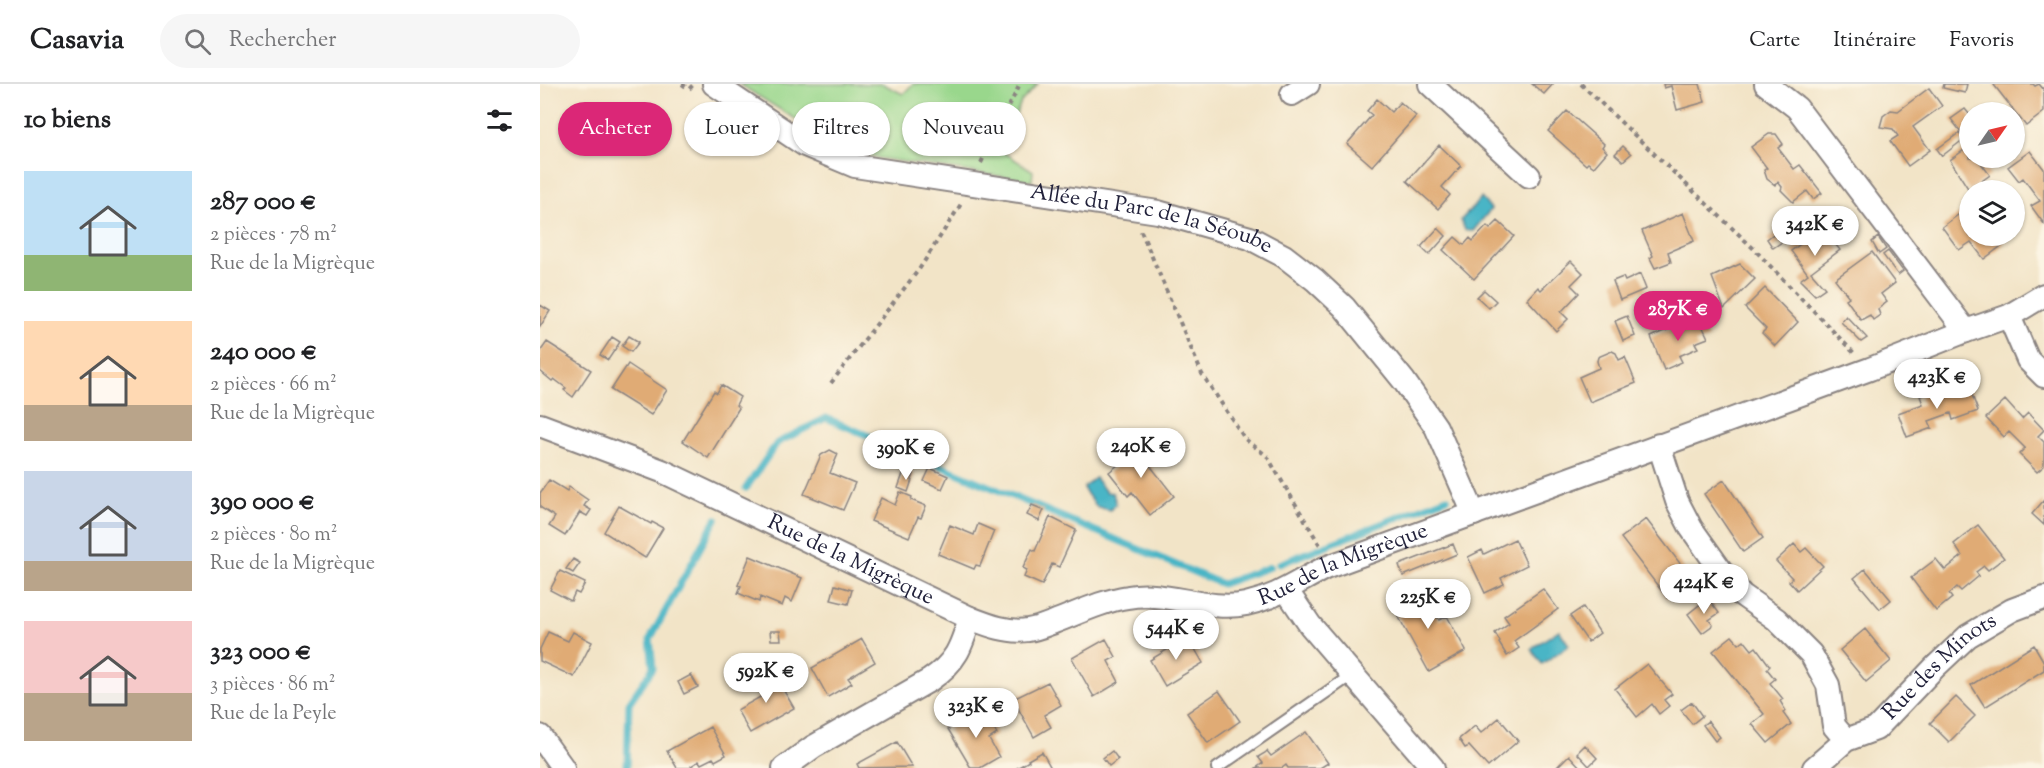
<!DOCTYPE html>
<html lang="fr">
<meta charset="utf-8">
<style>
body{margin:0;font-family:"Sorts Mill Goudy",serif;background:#f6f6f6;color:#202124;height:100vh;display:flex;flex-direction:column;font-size:22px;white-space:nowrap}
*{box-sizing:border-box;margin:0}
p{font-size:20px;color:#757577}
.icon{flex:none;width:33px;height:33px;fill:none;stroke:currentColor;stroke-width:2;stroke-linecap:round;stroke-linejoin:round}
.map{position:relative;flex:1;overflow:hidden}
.sheet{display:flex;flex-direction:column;background:#fff;width:540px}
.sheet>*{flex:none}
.guide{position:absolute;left:18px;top:18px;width:570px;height:54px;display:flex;gap:12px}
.needle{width:39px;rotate:56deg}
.fabs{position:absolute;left:1419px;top:18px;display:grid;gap:12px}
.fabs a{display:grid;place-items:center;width:66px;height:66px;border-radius:50%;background:#fff;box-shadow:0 2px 4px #0004;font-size:30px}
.price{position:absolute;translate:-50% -51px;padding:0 14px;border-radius:21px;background:#fff;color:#222;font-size:20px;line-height:39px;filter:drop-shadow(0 2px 3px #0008)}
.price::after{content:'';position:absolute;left:50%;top:36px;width:18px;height:14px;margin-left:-9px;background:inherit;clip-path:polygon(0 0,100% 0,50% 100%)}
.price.on{background:#db2777;color:#fff}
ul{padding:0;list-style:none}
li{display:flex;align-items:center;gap:18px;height:150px;padding:0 24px}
li span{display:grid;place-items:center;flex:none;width:168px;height:120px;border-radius:0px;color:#555}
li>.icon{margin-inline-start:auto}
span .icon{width:72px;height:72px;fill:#fffc;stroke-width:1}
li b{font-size:26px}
h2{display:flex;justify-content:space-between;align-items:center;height:72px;padding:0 24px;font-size:26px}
.chip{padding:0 21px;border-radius:27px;background:#fff;box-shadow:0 2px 4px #0004;font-size:21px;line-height:54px}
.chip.on{background:#db2777;color:#fff}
header{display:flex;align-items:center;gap:36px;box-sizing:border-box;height:84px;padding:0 30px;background:#fff;border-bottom:2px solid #e0e0e0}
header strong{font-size:28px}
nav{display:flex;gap:33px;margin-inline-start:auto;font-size:21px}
.search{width:420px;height:54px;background:#f6f6f6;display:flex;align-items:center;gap:15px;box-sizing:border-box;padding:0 21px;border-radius:33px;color:#757577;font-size:22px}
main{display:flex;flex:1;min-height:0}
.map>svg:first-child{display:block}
.green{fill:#99d78c;stroke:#5e7c64;stroke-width:1.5}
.water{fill:#49b5c6;stroke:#366c80;stroke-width:1.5}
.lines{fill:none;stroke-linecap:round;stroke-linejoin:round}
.stream{stroke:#49b5c6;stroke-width:7}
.building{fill:#e0ab74}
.lane-casing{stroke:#8a8381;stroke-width:14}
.street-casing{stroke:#8a8381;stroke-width:26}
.path{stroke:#8a8381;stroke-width:4;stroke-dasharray:4.5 4.5;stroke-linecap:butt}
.lane{stroke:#fff;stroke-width:10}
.street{stroke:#fff;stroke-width:22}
.labels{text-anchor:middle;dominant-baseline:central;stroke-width:4.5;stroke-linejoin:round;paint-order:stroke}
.street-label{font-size:22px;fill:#22223b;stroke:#fcf5e5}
</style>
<header>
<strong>Casavia</strong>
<div class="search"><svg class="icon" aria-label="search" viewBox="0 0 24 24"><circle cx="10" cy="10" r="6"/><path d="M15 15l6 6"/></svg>Rechercher</div>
<nav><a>Carte</a><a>Itinéraire</a><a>Favoris</a></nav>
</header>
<main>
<section class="sheet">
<h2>10 biens<svg class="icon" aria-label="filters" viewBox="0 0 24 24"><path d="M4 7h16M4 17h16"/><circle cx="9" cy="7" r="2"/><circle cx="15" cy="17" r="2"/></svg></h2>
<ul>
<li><span style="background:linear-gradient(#bfe0f5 70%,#8fb573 0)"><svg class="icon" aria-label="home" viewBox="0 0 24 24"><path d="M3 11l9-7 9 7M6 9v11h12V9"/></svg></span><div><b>287 000 €</b><p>2 pièces · 78 m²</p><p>Rue de la Migrèque</p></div></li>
<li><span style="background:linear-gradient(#ffd9b3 70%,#b9a48a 0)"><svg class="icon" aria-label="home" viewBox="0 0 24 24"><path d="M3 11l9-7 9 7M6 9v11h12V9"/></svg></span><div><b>240 000 €</b><p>2 pièces · 66 m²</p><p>Rue de la Migrèque</p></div></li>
<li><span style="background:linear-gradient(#c9d6e8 75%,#b9a48a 0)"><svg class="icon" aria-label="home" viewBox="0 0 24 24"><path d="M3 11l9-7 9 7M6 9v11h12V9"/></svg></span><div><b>390 000 €</b><p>2 pièces · 80 m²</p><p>Rue de la Migrèque</p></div></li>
<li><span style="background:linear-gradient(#f6c9c9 60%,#b9a48a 0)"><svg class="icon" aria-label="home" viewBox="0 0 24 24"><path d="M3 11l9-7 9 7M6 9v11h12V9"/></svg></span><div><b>323 000 €</b><p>3 pièces · 86 m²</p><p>Rue de la Peyle</p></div></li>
</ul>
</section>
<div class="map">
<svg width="1504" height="684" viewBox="0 0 1504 684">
<rect width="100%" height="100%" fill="#fcf5e5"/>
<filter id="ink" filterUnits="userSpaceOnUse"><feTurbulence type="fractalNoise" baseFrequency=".0167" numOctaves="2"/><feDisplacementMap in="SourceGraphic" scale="12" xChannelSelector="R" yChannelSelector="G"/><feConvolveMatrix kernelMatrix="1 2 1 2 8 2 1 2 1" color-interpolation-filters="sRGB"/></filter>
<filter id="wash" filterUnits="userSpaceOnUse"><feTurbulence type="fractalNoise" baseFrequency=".008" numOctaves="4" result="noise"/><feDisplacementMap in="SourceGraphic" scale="24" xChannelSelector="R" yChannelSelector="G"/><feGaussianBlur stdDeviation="1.35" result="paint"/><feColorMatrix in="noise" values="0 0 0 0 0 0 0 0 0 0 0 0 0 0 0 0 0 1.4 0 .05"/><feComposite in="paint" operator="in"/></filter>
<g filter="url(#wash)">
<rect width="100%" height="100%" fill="#f2e4c7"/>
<path class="green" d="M199 0H343L363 10 373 0H498L481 18 461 67 493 87 492 97 338 74 309 66 289 56Z"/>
<path class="water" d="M941 114 951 125 933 147 925 146 921 136Z
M555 394 566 408 573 409 576 420 570 426 557 423 544 406V403Z
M1019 546 1029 561 1002 580 991 565Z"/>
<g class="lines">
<path class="stream" d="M206 404 237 359 286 334 682 500 730 483
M739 480 907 414
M87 684 89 619 113 584 110 555 176 435"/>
</g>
<g id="blocks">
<path class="building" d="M992 0H1013L1004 10Z
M1123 0H1160L1165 18 1137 26 1131 2 1124 4Z
M1404 0H1427L1425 9 1403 4Z
M1455 0H1493L1495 2 1499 0 1504 6V28L1486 42 1454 1Z
M1389 4 1402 22 1373 43 1390 66 1368 82 1350 57 1358 52 1353 45 1340 43 1343 32 1351 26 1358 27Z
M837 15 851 28 860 18 876 32 832 82 807 60 832 31 827 27Z
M1425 25 1430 31V60L1411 35Z
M1027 27 1064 60 1062 63 1067 68 1054 83 1048 79 1046 81 1008 47Z
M1419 49 1424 55 1402 72 1397 65Z
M1229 50H1236L1243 60 1238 64 1254 85 1260 81 1282 109 1273 115 1267 107 1253 118 1241 106 1242 103 1238 98 1235 101 1227 95 1224 86 1227 84 1211 63Z
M899 61 921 82 902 103 910 111 898 125 867 97Z
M1083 62 1091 70 1083 77 1075 70Z
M1430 62V74H1437L1450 91 1429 106 1410 76Z
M1490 67 1504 85V140L1491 122 1500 117 1483 94 1479 97 1468 83Z
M1430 122V152H1458L1464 160 1444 175 1431 158 1419 166 1402 143Z
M1143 129 1154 157 1128 168 1131 178 1115 184 1110 174 1113 172 1102 147Z
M1274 134 1280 142 1264 154 1259 146Z
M958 137 974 152 934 195 903 166 915 153 924 161 930 154 933 157 947 142 950 145Z
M898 144 906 152 889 171 881 163Z
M1282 144 1300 166 1271 188 1285 204 1275 211 1260 196 1268 190 1251 167Z
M1236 148 1242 158 1233 164 1227 155Z
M1338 153 1346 165 1339 170 1332 158Z
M1348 167 1363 187 1358 191 1343 171Z
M1332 168 1355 199 1341 210 1347 218 1338 225 1340 231 1333 236 1330 231 1321 236 1306 215 1309 213 1295 195Z
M1031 177 1043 189 1031 201 1039 209 1021 228 1028 235 1016 247 987 215 998 203 1001 206Z
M1200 180 1215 195 1184 225 1172 193Z
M1100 190 1106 205 1080 216 1073 197 1083 193 1085 197Z
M1225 204 1258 238 1235 262 1222 249 1226 245 1205 224Z
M944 206 956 217 949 224 937 213Z
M0 221 10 227 0 243Z
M1087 232 1095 252 1083 257 1075 237Z
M1306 232 1327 254 1321 258 1301 238Z
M1158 233 1168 254 1155 259 1158 264 1139 272 1142 278 1124 286 1111 253Z
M89 252 99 258 91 268 82 262Z
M72 253 80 258 68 276 60 271Z
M7 258 51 286 33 313 24 306 26 304 14 295 12 297 0 287V268Z
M1072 267 1076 269 1079 276 1085 273 1096 299 1050 318 1039 293 1059 284 1057 277 1058 273Z
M88 280 127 306 111 331 71 306Z
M181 301 200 313 196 321 199 324 168 374 143 357 174 307 177 309Z
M1429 303 1438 327 1413 336 1411 329 1389 337 1392 344 1367 353 1358 329 1383 320 1380 312 1402 304 1405 312Z
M1465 316 1482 335 1488 329 1504 346 1498 352 1504 358V382L1497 388 1479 370 1485 364 1469 348 1464 353 1446 334Z
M596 353 603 362 598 366 634 412 610 431 592 408 588 412 569 388 588 373 581 364Z
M290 366 298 370 290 389 315 399 303 426 264 410 281 371Z
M390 384 408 392 402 405 384 397Z
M364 387 374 390 368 408 358 404Z
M9 396 27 407 29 403 48 416 44 422 51 426 47 432 40 428 25 452 9 442 15 433 0 423V409Z
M1184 396 1223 454 1203 468 1164 410Z
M360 408 372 413 371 416 386 422 381 434 378 433 369 453 331 437 341 414 355 421Z
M1504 416V441L1492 430Z
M492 421 504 426 499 437 487 431Z
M79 422 111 440 112 438 123 444 105 474 64 448Z
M510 433 536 446 519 483 512 480 502 501 484 493 487 486 483 484 492 465 495 467Z
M1106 435 1152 495 1127 514 1081 454Z
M438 440 454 447 440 482 436 481 434 485 398 470 410 441 434 451Z
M1438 441 1464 474 1448 486 1444 482 1436 488 1439 492 1421 507 1417 503 1409 510 1412 514 1396 527 1371 494 1396 475 1405 486 1422 472 1414 460Z
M975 455 987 481 961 494 964 500 945 509 928 473 942 466 944 470Z
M913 460 917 470 863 492 859 481Z
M1254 460 1261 468 1266 464 1283 482 1257 506 1249 497 1252 494 1236 477Z
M210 472 262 494 252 518 245 514 242 522 220 513 219 518 198 509 201 502 198 501Z
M33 475 40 479 33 489 26 485Z
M1325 485 1351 516 1340 525 1314 494Z
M20 487 45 499 39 510 35 508 31 517 10 506Z
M295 501 312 506 308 520 291 516Z
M880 503 899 536 907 532 926 567 889 588 851 519Z
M1003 505 1018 525 974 557 979 564 967 572 959 559 960 558 955 549 969 539 964 532Z
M1168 514 1179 529 1169 536 1173 541 1162 549 1148 530Z
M1043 523 1060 549 1048 558 1030 532Z
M1325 545 1351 577 1326 598 1300 566Z
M230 547H240L241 556H231Z
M8 548 28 557 33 548 52 558 34 593 0 577V565Z
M1192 552 1199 560 1204 556 1212 566 1216 563 1230 582 1227 585 1235 595 1230 599 1243 615 1240 617 1246 627 1243 629 1251 640 1228 659 1212 640 1224 630 1173 567Z
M648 553 663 579 625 602 610 576Z
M322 555 335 578 308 594 312 599 288 613 272 584Z
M566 555 576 573 568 577 579 598 554 613 532 574Z
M1494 561 1504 578V586L1445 623 1431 601Z
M1107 580 1132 610 1124 616 1129 622 1119 630 1112 620 1097 633 1075 605Z
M233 588 254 624 210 649 197 626 224 611 216 598Z
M151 591 158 603 144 610 138 598Z
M508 598 521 621 504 631 511 643 494 653 473 615Z
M679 607 700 637 668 659 647 629Z
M1416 613 1435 632 1409 658 1390 639Z
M1152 618 1162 632 1152 640 1141 626Z
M441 622 457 650 449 655 459 673 440 684H431L408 645 434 631 432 627Z
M959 634 978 657 948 683 929 662 925 664 919 655 935 642 941 649Z
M1168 637 1180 653 1175 657 1163 641Z
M170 643 186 671 175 677 173 674 161 680 159 677 151 682 152 684H137L127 667Z
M766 648 788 679 780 684H748L746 681 742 684H716L723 679 718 673 725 669 727 667 731 672Z
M357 658 372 683 319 684 317 680Z
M1045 661 1057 674 1049 682 1037 669Z
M572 667 578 675 569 682 563 674Z
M502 668 511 684H477L489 677 488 676Z
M1029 671 1041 684H1016Z"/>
</g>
</g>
<g filter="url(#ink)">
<use href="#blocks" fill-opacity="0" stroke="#8a8381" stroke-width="1.5"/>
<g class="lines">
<g class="lane-casing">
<path id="lane" d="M677 684 813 590"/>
</g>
<g class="street-casing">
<g id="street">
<path id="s1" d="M174 0 265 61 315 82 618 128 710 154 744 172 775 196 804 223 864 297 896 343 934 430"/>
<path d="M890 0 989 92"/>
<path d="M1226 0 1257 24 1426 247"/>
<path d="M752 10 768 0"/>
<path d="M1469 232 1488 276 1504 292"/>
<path id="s2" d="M0 341 122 387 430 534C448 541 468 549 488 546 497 545 506 541 514 538 538 529 562 517 588 513 627 506 667 528 706 520 738 513 757 498 785 484L1330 285 1426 247 1469 232 1504 211"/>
<path d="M1119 361 1137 417 1151 444 1185 492 1202 511 1236 535 1271 570 1288 601 1294 642 1306 656"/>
<path d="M747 507 770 541 893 684"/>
<path d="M0 652 23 684"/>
<path d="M244 684 273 663 390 596C416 578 421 564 430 534"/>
<path id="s3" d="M1274 684 1306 656 1336 645 1395 583 1428 552 1472 526 1504 514"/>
</g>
</g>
<path class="path" d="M142 0 149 5 153 1
M1041 0 1213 164 1314 269
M441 79 480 0
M601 147 662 290 705 355 727 372 781 463
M291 299 380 184 421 120"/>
<use href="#lane" class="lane"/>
<use href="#street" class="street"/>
</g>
</g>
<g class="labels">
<g class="street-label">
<text stroke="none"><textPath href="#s1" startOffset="465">Allée du Parc de la Séoube</textPath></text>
<text stroke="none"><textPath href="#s2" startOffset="339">Rue de la Migrèque</textPath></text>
<text stroke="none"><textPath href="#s2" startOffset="861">Rue de la Migrèque</textPath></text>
<text stroke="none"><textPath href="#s3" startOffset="164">Rue des Minots</textPath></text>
</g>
</g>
</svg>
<div class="fabs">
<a><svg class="needle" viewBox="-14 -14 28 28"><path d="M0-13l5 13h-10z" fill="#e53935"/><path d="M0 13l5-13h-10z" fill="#757577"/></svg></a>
<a><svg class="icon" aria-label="layers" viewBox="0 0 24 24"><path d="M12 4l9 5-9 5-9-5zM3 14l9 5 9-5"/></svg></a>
</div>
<b class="price" style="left:1275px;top:173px">342K €</b>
<b class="price on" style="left:1138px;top:258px">287K €</b>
<b class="price" style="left:1397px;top:326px">423K €</b>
<b class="price" style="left:601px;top:395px">240K €</b>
<b class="price" style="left:366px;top:397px">390K €</b>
<b class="price" style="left:1164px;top:531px">424K €</b>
<b class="price" style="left:888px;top:546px">225K €</b>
<b class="price" style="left:636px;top:577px">544K €</b>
<b class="price" style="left:226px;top:620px">592K €</b>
<b class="price" style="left:436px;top:655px">323K €</b>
<div class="guide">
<a class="chip on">Acheter</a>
<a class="chip">Louer</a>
<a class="chip">Filtres</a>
<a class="chip">Nouveau</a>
</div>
</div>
</main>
